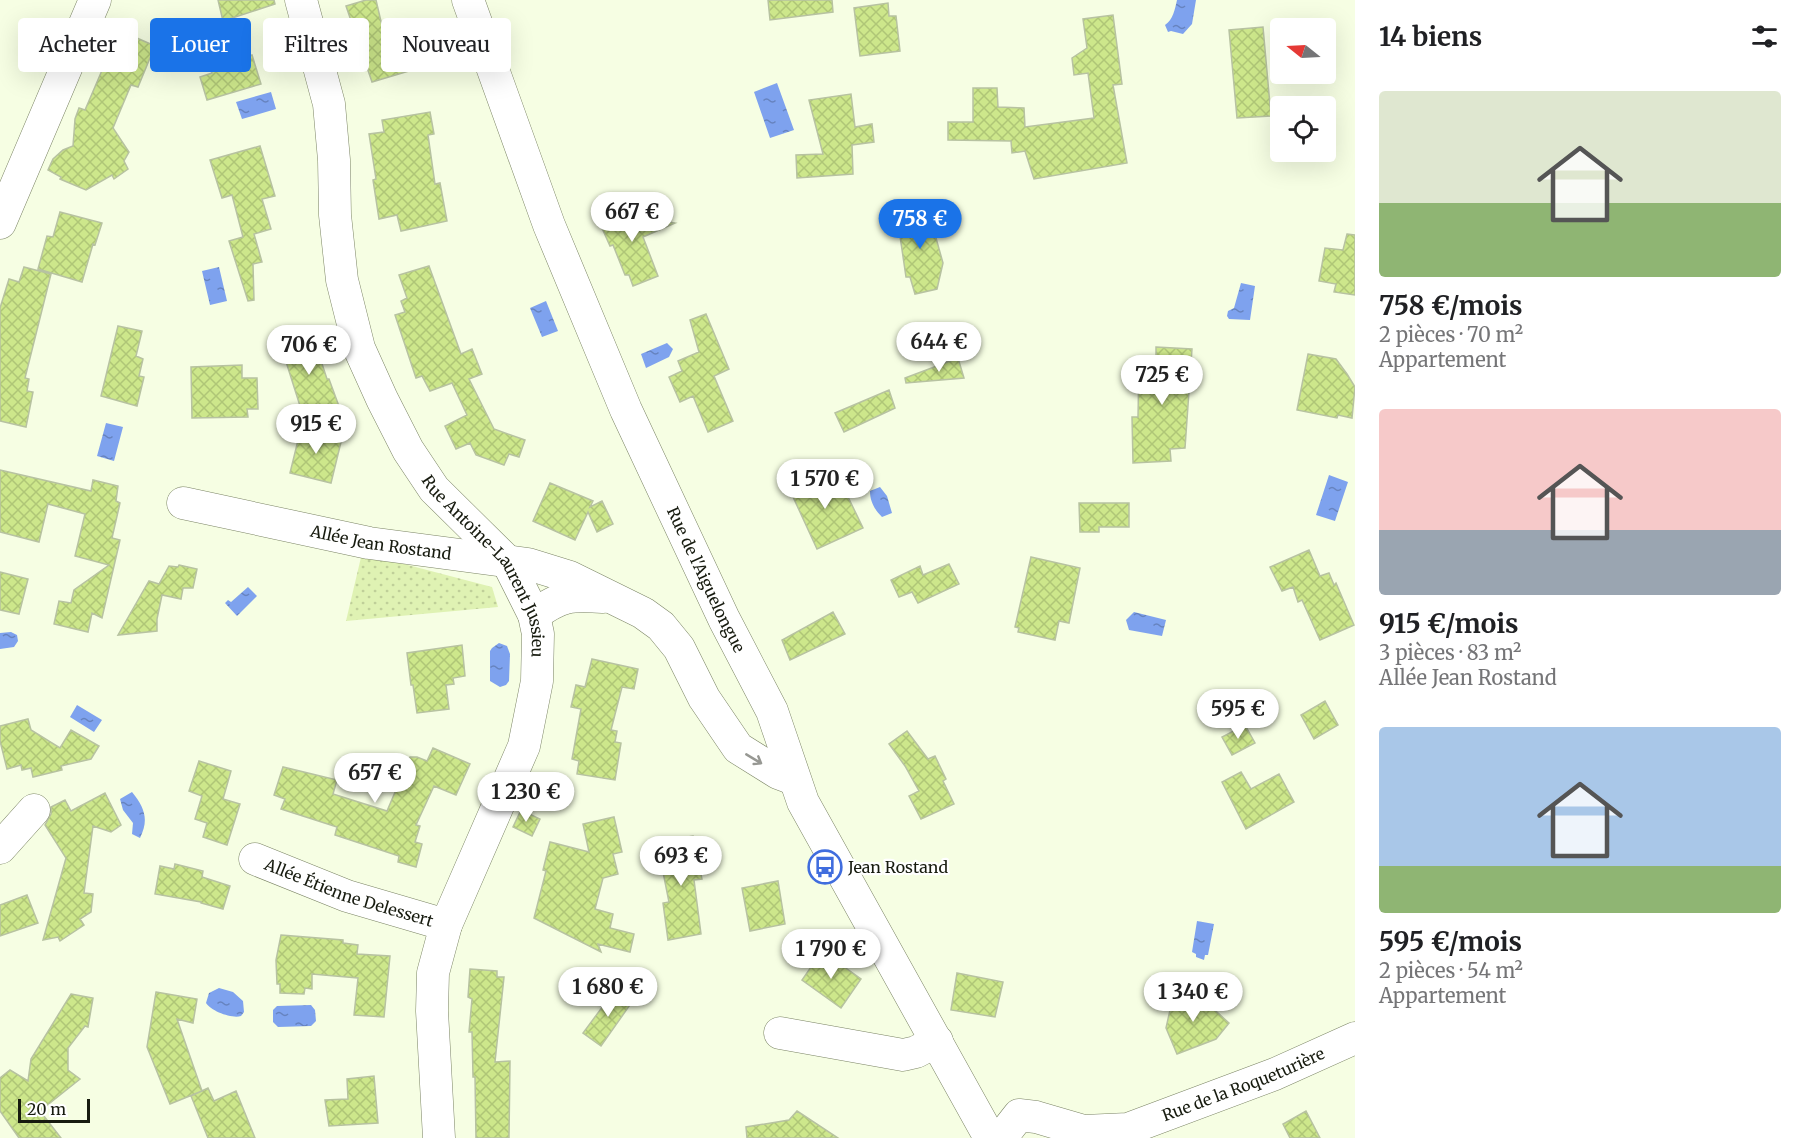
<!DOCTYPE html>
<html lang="fr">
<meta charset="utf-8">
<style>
body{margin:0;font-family:Merriweather,serif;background:#f2f2f2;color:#202124;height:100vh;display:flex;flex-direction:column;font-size:22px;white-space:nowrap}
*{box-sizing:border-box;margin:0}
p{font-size:20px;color:#757577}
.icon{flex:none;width:33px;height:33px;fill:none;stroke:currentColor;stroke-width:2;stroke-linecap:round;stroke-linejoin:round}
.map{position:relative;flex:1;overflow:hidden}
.drawer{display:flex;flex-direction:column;background:#fff;width:450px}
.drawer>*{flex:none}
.top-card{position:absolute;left:18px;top:18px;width:570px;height:54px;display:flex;gap:12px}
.needle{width:39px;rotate:288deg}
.buttons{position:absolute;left:1270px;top:18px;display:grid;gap:12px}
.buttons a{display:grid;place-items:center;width:66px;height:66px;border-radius:6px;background:#fff;box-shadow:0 6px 24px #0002;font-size:30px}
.scale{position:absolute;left:18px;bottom:15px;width:72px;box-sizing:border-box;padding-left:6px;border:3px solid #171b0f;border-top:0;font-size:16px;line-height:21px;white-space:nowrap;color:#171b0f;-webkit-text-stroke:4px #fff;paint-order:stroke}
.price{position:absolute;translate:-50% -51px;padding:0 14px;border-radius:21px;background:#fff;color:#222;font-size:20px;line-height:39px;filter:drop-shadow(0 2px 3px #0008)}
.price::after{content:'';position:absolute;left:50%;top:36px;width:18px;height:14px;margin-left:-9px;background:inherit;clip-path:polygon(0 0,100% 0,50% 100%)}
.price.selected{background:#1a73e8;color:#fff}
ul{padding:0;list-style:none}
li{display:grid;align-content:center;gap:12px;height:318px;padding:0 24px}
li span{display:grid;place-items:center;height:186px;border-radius:6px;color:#555}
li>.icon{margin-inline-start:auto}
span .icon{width:108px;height:108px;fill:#fffc;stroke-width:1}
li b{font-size:26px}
h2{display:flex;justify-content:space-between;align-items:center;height:72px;padding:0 24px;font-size:26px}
.chip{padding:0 21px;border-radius:6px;background:#fff;box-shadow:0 6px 24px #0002;font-size:21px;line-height:54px}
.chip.selected{background:#1a73e8;color:#fff}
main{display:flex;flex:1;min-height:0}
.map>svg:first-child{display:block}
.green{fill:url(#green-dots)}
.water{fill:url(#water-ripples)}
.building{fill:url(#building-cross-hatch);stroke:#b7c2a1;stroke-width:1.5}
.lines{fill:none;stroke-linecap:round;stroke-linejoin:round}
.minor-casing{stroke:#7b8465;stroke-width:33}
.minor{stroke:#fff;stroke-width:32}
.oneway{stroke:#979893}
.labels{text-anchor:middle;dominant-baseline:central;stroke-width:4.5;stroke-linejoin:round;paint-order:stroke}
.street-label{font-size:16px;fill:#171b0f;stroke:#fff}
.poi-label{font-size:16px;fill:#171b0f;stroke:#fff;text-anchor:start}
</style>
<main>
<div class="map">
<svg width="1355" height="1138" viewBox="0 0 1355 1138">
<defs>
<pattern id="green-dots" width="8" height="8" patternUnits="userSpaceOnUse" patternTransform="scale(1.5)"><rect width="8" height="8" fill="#dff2b3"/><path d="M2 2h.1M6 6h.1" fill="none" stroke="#bfcf99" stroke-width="1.8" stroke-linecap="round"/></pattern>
<pattern id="water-ripples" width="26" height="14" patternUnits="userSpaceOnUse" patternTransform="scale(1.5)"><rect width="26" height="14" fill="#7ea2ee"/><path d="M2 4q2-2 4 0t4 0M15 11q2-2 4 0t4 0" fill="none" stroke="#6683bf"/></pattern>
<pattern id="building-cross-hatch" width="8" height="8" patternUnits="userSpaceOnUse" patternTransform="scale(1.5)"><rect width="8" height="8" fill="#cde78b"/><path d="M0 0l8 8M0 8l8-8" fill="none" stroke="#afc677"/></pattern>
</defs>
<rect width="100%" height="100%" fill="#f6fee3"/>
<path class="green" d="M362 553 492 587 498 607 346 621Z"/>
<path class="water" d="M1177 0H1196L1192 24 1183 34 1171 31 1168 32 1165 25C1173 20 1175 9 1177 0Z
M419 26 423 39H427L429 47 413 53 406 30Z
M777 83 794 130 770 138 754 92Z
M271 92 276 109 242 119 236 102Z
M219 267 227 301 210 305 202 271Z
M1241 283 1255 286 1250 320 1229 319 1227 316 1228 311 1234 308Z
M546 301 558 331 542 337 530 308Z
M970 331 977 348 944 361 937 345Z
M667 343 673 349 669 357 646 368 641 354Z
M106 423 123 427 114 461 97 456Z
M1329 475 1348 482 1335 521 1316 515Z
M880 487 887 496 892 513 882 517C875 510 870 502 870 491Z
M248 587 257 596 237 616 225 603 228 600 231 602Z
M1134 612 1166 620 1162 636 1129 630 1126 620Z
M11 632 17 635 18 641 14 647 0 649V633Z
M499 643 507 646 510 654 509 681 506 685 500 687 490 681V651L492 648Z
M77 705 102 720 94 732 70 717Z
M132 792C145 808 149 820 140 838L132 834 133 823 123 810 120 799Z
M1197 921 1214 924 1208 955H1205L1204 960 1196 957V954L1192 952Z
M219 988 233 992 243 1001 244 1012 241 1016C232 1019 211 1011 206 1003L209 993Z
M311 1005 315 1010 316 1021 311 1026 278 1027 273 1022V1010L277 1006Z"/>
<path class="building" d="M218 0H274L275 4 223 21Z
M366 0H376L383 30 400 25 411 59 406 61 409 71 372 82 346 6Z
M768 0H832L833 12 770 20Z
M888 3 889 16H896L900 51 860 56 854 8Z
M1113 15 1122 84 1113 85 1127 163 1034 179 1025 151 1012 153 1011 141 948 140V122H973V88H997L998 107 1024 108 1025 127 1094 118 1088 73 1074 75 1072 58 1087 48 1083 19Z
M1263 27 1271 116 1237 118 1229 30Z
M114 28 155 46 138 87 131 85 113 128 129 152 124 161 128 169 114 179 112 175 86 190 60 179 61 177 48 170 53 159 63 150 73 146 75 119 79 108 85 110 106 61 100 59Z
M245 44 249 56 252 55 261 84 207 100 200 77 212 73 207 56Z
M851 94 855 127 872 124 874 142 852 145 853 174 797 178 796 155 823 154 809 100Z
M430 112 434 134 428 135 435 184 440 183 447 221 401 231 397 215 379 219 373 180 376 179 369 134 384 132 382 120Z
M260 146 275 196 262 199 271 229 254 234 262 262 253 264 254 300 248 301 229 241 243 237 232 195 222 198 210 160Z
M622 205 627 215 675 223 643 237 658 276 633 286 629 275H625L613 245 610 246 601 226 608 223 604 213Z
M918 205 922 215 929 213 943 263 937 289 915 294 910 277H906L900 236 905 235 898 210Z
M60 212 102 223 95 245 93 244 82 282 38 269 47 236 53 237Z
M1347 234 1355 235V295L1334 292 1336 284 1319 281 1325 248 1343 250Z
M429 266 461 354 472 349 482 374 469 379 494 429 525 440 519 457 509 454 504 465 476 455 470 443 456 449 445 426 467 415 452 383 430 391 422 376 416 378 395 315 405 312 401 301 407 298 399 275Z
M24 267 51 274 25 378 29 379 27 391 33 392 26 427 0 421V308L9 279 19 282Z
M706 314 729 369 714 376 733 421 708 432 693 396 680 402 669 377 682 371 678 361 699 352 690 320Z
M118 326 142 331 136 356 143 359 139 376 144 377 137 406 101 396Z
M310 327 327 379H329L340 409 296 424 301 409 282 349 287 335Z
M1156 347 1192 349 1185 448 1170 449 1171 461 1133 463 1132 417H1138L1139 362 1156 363Z
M1308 354 1336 359 1347 374 1355 387 1352 418 1338 415 1337 418 1297 410Z
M958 358 964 378 906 383 905 378Z
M242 365V378H257L258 409H247L248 417 192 418 191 367Z
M889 390 895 408 844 432 835 413Z
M301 428 342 438 331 483 290 473Z
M0 470 91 491 93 480 118 486 116 501 120 503 112 538 120 540 102 618 92 613 88 632 54 624 59 601 71 603 74 590 109 565 75 556 85 514 48 504 39 542 0 532Z
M837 474 863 528 817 549 788 486 807 477 810 483 815 481 816 482Z
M550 483 593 501 590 507 602 501 613 524 597 532 588 512 575 540 533 521Z
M1079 503H1129V527H1099V532H1080Z
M1309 550 1320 576 1329 573 1334 585 1336 583 1354 625 1320 640 1302 600 1298 602 1293 587 1282 591 1270 567Z
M1031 557 1080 568 1069 623 1059 621 1055 640 1018 632 1019 628 1015 627Z
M949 564 959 584 918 603 912 592 899 597 891 580 920 566 923 575Z
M179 565 197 569 193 588H183L181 599 162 595 157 619V631L118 635 149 581 159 584 169 566 178 567Z
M0 572 28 579 19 614 0 610Z
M833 612 845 634 790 660 782 640Z
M462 645 465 676 453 678 454 684 446 685 449 709 417 713 413 685H411L407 653Z
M592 659 638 669 634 689 622 687 611 730 617 731 615 742 621 743 615 780 577 774 579 761 572 759 581 709 571 707 576 685 585 687Z
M1325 701 1338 725 1314 739 1301 715Z
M28 719 31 730 60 748 71 730 99 746 91 759 61 766 62 770 33 777 31 768 22 770 21 765 7 769 0 741V726Z
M1245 725 1255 743 1232 755 1222 737Z
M907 731 928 759 935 756 946 779 943 781 954 804 921 819 909 796 919 791 905 766 889 744Z
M433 748 470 764 456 795 434 786 416 825 420 826 415 842 422 844 416 867 398 862 399 856 335 835 337 827 281 809 285 799 274 795 283 767 337 780 333 794 387 811 410 757H417L427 761Z
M199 761 231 771 223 799 240 804 227 845 203 837 207 823 195 819 202 796 189 791Z
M1241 772 1251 789 1279 774 1294 802 1246 829 1222 782Z
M105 793 121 825 111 832 93 826 84 893 93 894 91 912 80 919 84 925 60 941 58 937 43 940 66 858 45 825 51 814V807L65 800 71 811Z
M521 810 540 819 532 836 513 827Z
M614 817 622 852 613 854 618 874 603 878 595 909 613 914 610 928 634 934 630 952 598 944 601 952 534 918 546 871 543 870 550 842 589 852 583 824Z
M693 836 702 879 694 880 701 934 668 940 663 903 669 902 657 842Z
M175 864 203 871 202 877 230 886 223 909 201 903V902L155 894 160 866 174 869Z
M778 881 785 924 750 931 742 888Z
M27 895 38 923 0 936V905Z
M281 935 343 940V943L358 945 357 954 390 956 384 1017 354 1015 358 978 312 974V989L305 988 304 994 280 993V984H277L276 960Z
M822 951 861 979 841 1008 802 980Z
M470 969 497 971V977H504L495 1062 510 1061 509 1138H476L475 1077H473L472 1032H469L472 999 468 997Z
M957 973 1003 982 995 1017 951 1010Z
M615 990 632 1002 601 1046 583 1033Z
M156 992 197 999 193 1023 177 1019 202 1091 170 1104 147 1047Z
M1196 993 1229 1023 1216 1039 1177 1054 1166 1028 1172 1001Z
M71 994 93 998 88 1027 85 1026 68 1048V1070L80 1079 40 1111 61 1138H19L0 1111V1078L10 1070 28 1081 31 1059Z
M374 1076 378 1123 329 1126 325 1100 348 1099 347 1079Z
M208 1088 214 1101 236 1091 255 1138H208L191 1096Z
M797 1111 838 1138H747L746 1127 789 1120Z
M1306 1111 1320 1138H1290L1283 1124Z"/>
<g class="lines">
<g class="minor-casing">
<g id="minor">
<path id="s1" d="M301 0 329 104 334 160 335 215 342 280 359 348 382 399 408 450 434 489 507 561 534 615 538 634 537 681 524 746 446 925 433 973 432 1011 439 1138"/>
<path id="s2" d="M468 0 549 225 626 410 724 619 772 711 803 802 990 1138"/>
<path d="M0 223 95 0"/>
<path id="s3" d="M183 503 369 543 528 564 570 577 643 613 661 626 679 648 704 698 738 748 778 773 794 779"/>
<path d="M534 615C562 595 570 595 603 597"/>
<path d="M0 848 34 810"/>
<path id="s4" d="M255 859 347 896 446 925"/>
<path d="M780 1033 903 1055 916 1052 937 1041"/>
<path id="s5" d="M1001 1138 1019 1115 1036 1117 1084 1131 1128 1129 1275 1074 1355 1038"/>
</g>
</g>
<use href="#minor" class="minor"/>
</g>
<defs><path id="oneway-shaft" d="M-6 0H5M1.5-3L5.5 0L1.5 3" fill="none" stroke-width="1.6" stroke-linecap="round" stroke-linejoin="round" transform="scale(1.5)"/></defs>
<use class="oneway" href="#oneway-shaft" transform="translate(754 759) rotate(31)"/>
<defs>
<g id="bus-ring" transform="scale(1.725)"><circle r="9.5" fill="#fff" stroke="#406dde" stroke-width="1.5"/><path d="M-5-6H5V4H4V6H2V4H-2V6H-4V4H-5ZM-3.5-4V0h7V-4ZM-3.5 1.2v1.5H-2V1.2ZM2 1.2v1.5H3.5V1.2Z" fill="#406dde"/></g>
</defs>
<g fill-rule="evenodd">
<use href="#bus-ring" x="825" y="867"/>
</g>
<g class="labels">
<g class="street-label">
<text stroke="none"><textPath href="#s3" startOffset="202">Allée Jean Rostand</textPath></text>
<text stroke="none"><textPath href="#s1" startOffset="610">Rue Antoine-Laurent Jussieu</textPath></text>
<text stroke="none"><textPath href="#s2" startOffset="627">Rue de l'Aiguelongue</textPath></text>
<text stroke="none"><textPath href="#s4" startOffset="100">Allée Étienne Delessert</textPath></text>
<text stroke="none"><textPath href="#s5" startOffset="264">Rue de la Roqueturière</textPath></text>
</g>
<g class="poi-label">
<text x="848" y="867">Jean Rostand</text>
</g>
</g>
</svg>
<div class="buttons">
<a><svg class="needle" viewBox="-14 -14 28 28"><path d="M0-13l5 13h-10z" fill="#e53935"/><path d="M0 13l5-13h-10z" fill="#757577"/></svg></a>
<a><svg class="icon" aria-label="locate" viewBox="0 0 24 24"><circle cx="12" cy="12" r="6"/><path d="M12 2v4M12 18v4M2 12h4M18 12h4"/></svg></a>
</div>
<div class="scale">20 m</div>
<b class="price" style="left:632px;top:243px">667 €</b>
<b class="price selected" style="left:920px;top:250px">758 €</b>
<b class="price" style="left:939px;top:373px">644 €</b>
<b class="price" style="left:309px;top:376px">706 €</b>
<b class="price" style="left:1162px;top:406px">725 €</b>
<b class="price" style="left:316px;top:455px">915 €</b>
<b class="price" style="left:825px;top:510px">1 570 €</b>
<b class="price" style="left:1238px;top:740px">595 €</b>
<b class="price" style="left:375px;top:804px">657 €</b>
<b class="price" style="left:526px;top:823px">1 230 €</b>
<b class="price" style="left:681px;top:887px">693 €</b>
<b class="price" style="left:831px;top:980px">1 790 €</b>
<b class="price" style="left:608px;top:1018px">1 680 €</b>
<b class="price" style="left:1193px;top:1023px">1 340 €</b>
<div class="top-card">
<a class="chip">Acheter</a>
<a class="chip selected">Louer</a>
<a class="chip">Filtres</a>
<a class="chip">Nouveau</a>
</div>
</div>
<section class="drawer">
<h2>14 biens<svg class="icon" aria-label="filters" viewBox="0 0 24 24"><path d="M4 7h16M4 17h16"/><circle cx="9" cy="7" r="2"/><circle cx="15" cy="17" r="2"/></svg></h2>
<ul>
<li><span style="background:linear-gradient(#dfe7d0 60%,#8fb573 0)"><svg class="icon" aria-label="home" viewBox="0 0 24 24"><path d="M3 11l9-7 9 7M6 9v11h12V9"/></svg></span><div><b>758 €/mois</b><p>2 pièces · 70 m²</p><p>Appartement</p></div></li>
<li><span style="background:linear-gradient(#f6c9c9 65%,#9aa5b1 0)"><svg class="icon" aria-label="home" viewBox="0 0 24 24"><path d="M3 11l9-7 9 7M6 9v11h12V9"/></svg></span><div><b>915 €/mois</b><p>3 pièces · 83 m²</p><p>Allée Jean Rostand</p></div></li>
<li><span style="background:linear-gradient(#a9c7e8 75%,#8fb573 0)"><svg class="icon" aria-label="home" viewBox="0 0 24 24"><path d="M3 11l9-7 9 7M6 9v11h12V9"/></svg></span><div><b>595 €/mois</b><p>2 pièces · 54 m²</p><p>Appartement</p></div></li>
</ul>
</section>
</main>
